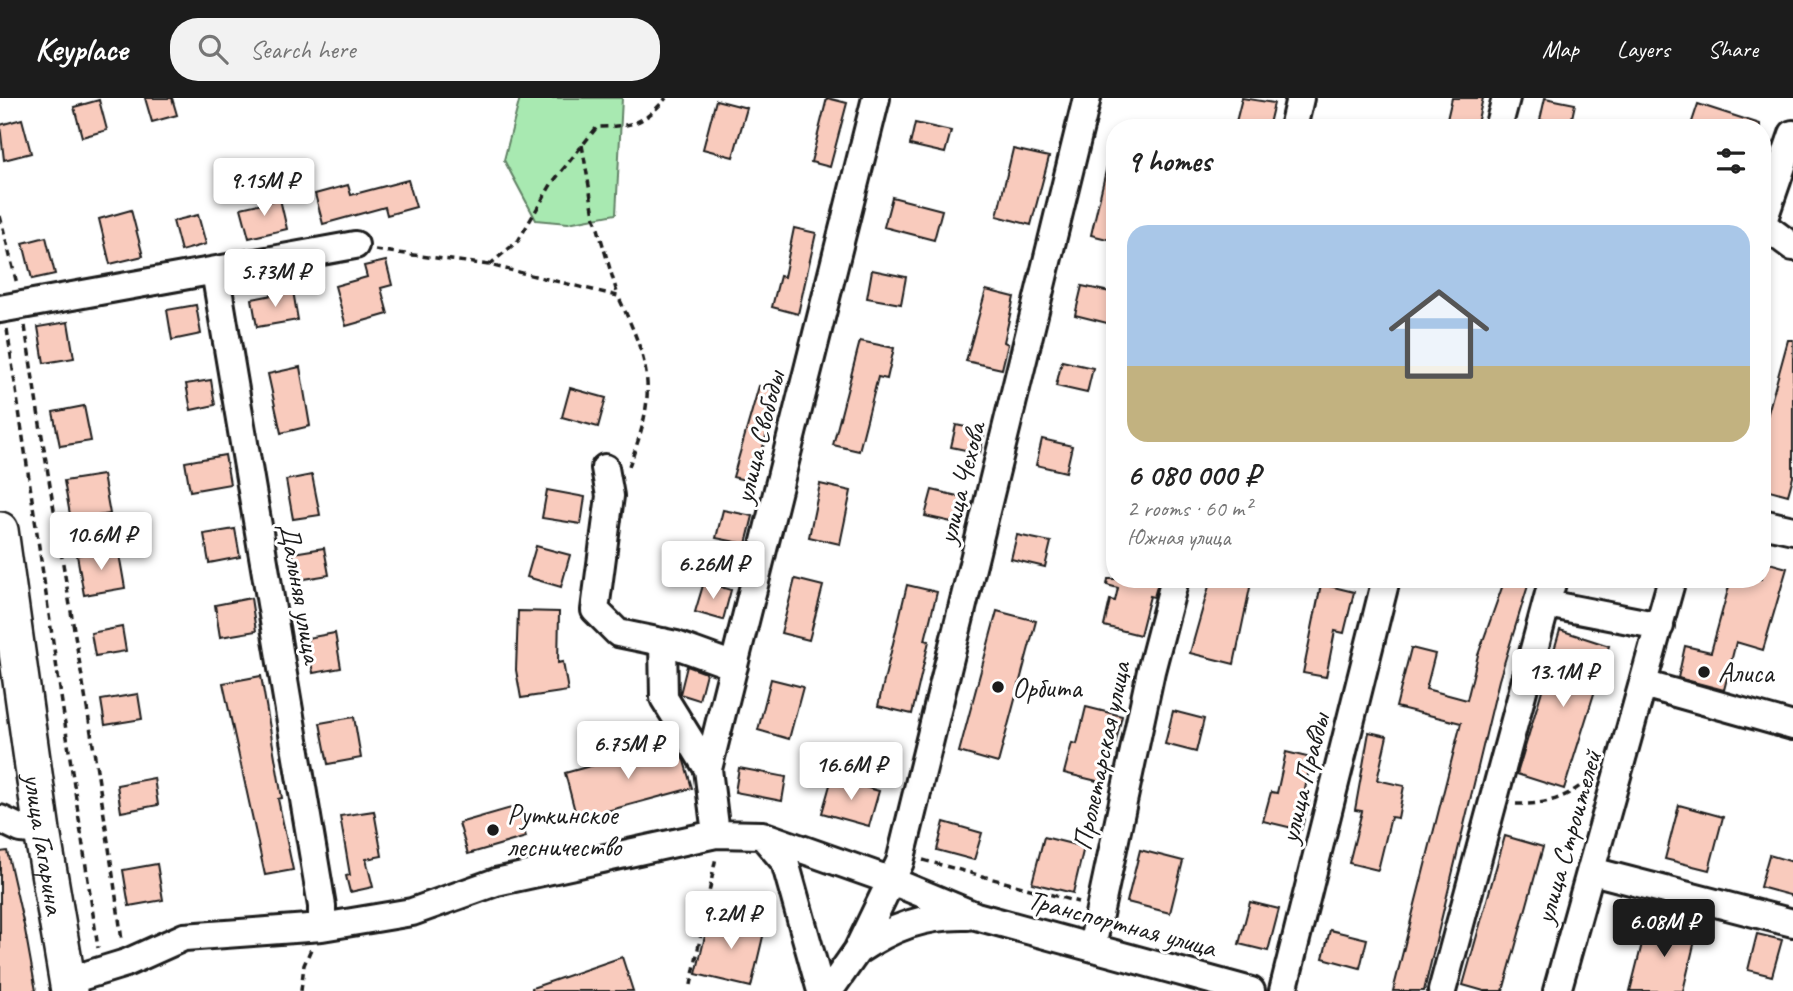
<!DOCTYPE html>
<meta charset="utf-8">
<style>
body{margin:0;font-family:Caveat,sans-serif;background:#f2f2f2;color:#222;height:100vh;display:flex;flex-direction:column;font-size:26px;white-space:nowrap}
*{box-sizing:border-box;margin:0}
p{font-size:23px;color:#767676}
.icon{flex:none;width:38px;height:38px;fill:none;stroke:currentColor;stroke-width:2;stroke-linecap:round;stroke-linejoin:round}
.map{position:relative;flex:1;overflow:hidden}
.details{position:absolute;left:1106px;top:21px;width:665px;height:469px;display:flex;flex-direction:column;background:#fff;border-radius:28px;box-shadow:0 4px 10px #0003}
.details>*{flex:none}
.price{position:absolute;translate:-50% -60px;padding:0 16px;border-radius:7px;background:#fff;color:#222;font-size:23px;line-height:46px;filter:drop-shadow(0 2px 4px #0008)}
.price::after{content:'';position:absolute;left:50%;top:42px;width:21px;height:16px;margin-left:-10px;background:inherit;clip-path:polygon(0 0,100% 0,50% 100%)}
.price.active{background:#1c1c1c;color:#fff}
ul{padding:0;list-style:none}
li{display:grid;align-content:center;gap:14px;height:371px;padding:0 21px}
li span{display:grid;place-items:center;height:217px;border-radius:21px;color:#555}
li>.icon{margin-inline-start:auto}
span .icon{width:126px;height:126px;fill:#fffc;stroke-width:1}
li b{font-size:30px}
h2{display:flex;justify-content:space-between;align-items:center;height:84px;padding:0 21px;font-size:30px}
header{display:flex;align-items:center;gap:42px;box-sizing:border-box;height:98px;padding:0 35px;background:#1c1c1c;color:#fff}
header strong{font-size:33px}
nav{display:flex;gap:38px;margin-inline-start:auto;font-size:24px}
.search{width:490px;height:63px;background:#f2f2f2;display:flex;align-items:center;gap:18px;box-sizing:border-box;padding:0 24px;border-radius:28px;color:#767676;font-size:26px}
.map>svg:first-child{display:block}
.green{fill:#a8e9b1;stroke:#628266;stroke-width:2}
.building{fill:#f9cbbd;stroke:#1c1c1c;stroke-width:2}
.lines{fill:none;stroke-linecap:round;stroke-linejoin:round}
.minor-casing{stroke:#1c1c1c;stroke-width:32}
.major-casing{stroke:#1c1c1c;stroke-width:40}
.path{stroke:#1c1c1c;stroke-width:3.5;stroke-dasharray:7 5;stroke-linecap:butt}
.minor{stroke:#fff;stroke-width:26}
.major{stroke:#fff;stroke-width:35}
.poi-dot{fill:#1c1c1c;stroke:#fff;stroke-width:2.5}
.labels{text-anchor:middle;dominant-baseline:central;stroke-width:6;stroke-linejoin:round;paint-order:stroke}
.street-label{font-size:28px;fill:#1c1c1c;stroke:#fff}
.poi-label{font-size:28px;fill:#1c1c1c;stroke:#fff;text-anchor:start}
</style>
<header>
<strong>Keyplace</strong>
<div class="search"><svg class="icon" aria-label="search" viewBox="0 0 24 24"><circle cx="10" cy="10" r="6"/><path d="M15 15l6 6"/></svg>Search here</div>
<nav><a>Map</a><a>Layers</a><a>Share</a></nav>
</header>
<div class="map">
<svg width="1793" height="893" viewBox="0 0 1793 893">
<rect width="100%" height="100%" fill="#fff"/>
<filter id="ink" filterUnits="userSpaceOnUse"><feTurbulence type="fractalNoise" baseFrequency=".0143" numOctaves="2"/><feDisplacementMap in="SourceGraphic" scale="14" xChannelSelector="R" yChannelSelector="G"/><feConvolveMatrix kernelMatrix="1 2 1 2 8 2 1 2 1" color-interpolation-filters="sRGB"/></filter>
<g filter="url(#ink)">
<path class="green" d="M520 0H622L616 116 568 125 536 122 504 62Z"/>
<path class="building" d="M145 0H172L177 17 152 24Z
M827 0 847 5 830 69 811 64Z
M1242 0 1274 5 1268 30 1236 24Z
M1452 0H1483L1476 30H1445Z
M1545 0 1575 6 1570 29 1540 22Z
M99 2 107 32 82 39 74 9Z
M716 2 747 10 733 59 703 51Z
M1698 6 1760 26V30H1690Z
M22 21 31 55 4 62 0 27Z
M915 25 951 33 945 55 910 47Z
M1013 51 1049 59 1031 127 997 118Z
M1108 64H1115V143L1091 137Z
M408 82 416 109 387 117 385 109 323 126 315 96 348 87 351 97Z
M892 99 942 112 934 142 884 129Z
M280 101 287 131 249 140 241 110Z
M131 112 143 158 110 166 99 121Z
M198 117 206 146 181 153 173 123Z
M794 130 816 135 798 216 772 209 780 178 784 179Z
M46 139 55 176 32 181 23 145Z
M386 163 392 187 381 190 388 216 346 228 335 188 367 179 364 168Z
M872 172 906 179 901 206 867 200Z
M1082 188 1115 195V227L1075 217Z
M986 192 1014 199 1004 244 1008 246 1002 271 966 263Z
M293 193 298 222 257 229 252 201Z
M196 207 201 236 172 242 167 212Z
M68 224 74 260 44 265 38 229Z
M1788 242H1793V379L1788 397 1762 390V337Z
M860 243 894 250 887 281 878 279 859 353 833 347Z
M1062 263 1093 270 1087 295 1056 288Z
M300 269 310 328 281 335 268 276Z
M211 282 215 307 191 312 186 286Z
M759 288 779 293 753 384 733 379Z
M570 290 606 300 598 329 562 319Z
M84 308 91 343 60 348 53 314Z
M956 327 985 333 980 355 951 349Z
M1042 341 1072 348 1066 374 1036 367Z
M225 357 230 386 190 393 185 364Z
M103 377 110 416 71 422 64 383Z
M312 377 320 417 293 421 286 382Z
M820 386 851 393 840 446 809 439Z
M547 392 585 399 581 426 542 420Z
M932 392 962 399 956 425 925 418Z
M723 412 753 418 746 446 716 440Z
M235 431 240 459 209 465 204 436Z
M1017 437 1051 444 1045 469 1011 461Z
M536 448 570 457 561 489 527 479Z
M118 450 125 490 84 497 77 457Z
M324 450 329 477 298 482 293 455Z
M1762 463 1787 470 1763 552 1736 544 1724 592 1678 580 1685 548 1711 554 1731 481H1762Z
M795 481 823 488 809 542 781 535Z
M1108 481H1159L1154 499 1150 498 1140 537 1104 528 1110 502 1115 503 1118 490 1107 487Z
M1211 481 1251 485 1234 566 1190 555Z
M1505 481H1530L1499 582 1424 893H1393L1461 625 1396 609 1411 550 1435 556 1426 591 1467 602 1478 557Z
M704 484 731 492 723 522 695 514Z
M1321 486 1354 494 1344 535 1335 533 1326 579 1303 575Z
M907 487 937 494 925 542 929 543 912 616 878 608Z
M251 500 256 533 220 539 215 507Z
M518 513 559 514 558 565 563 564 568 593 521 600 516 572Z
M997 513 1036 523 998 665 959 654Z
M122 529 126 553 95 558 91 535Z
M1560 532 1609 548 1564 691 1517 676Z
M335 535 341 570 313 575 307 540Z
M687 568 706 575 699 602 680 596Z
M261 578 282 700 278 701 293 772 265 777 223 585Z
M771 581 803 589 789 641 758 632Z
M138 596 142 621 105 627 101 602Z
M1086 609 1122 618 1115 647 1110 646 1101 684 1064 675 1072 645 1077 646Z
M1173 613 1204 621 1196 654 1165 646Z
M354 619 361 660 328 666 320 625Z
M1369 634 1387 638 1377 682 1404 688 1398 720 1391 719 1378 772 1349 765 1362 713 1355 712Z
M673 645 684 663 692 690 577 721 565 675Z
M1286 654 1311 660 1303 702 1309 703 1301 732 1263 723 1271 694 1277 695Z
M739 670 786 679 782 703 735 694Z
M154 680 158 707 121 714 117 687Z
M832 680 879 693 869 728 822 715Z
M1679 707 1723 719 1709 772 1665 761Z
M518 708 526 739 468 756 459 725Z
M374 713 382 758 366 761 373 789 350 794 346 778 350 777 340 718Z
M944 724 982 735 974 762 937 752Z
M1505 738 1543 749 1503 893H1484L1463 887Z
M1044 739 1084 749 1073 795 1032 785Z
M1140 752 1183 763 1170 815 1127 804Z
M7 753 25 832 36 893H0V754Z
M1769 757 1793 764V798L1760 789Z
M157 766 163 802 129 808 123 772Z
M1250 804 1279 811 1268 853 1239 846Z
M710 817 765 830 751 889 696 876Z
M1648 822 1697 834 1683 893H1630Z
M1330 832 1367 841 1360 870 1323 860Z
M1757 836 1782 842 1772 878 1748 872Z
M622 859 633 893H532V890Z"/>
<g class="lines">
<g class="minor-casing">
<path id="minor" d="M1293 30 1300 0
M1498 30 1506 0
M1762 126 1793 36
M1762 126 1793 149
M215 173 322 808V829
M0 211 355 147
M605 370 610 398 595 512 618 535 676 547 734 568
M1762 425 1793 432
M1547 506 1660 528
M663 544 664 600 708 671
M1643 586 1793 628
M0 721 21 731 42 733
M716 736 708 671 876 0
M762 737 785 764 821 893
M1592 773 1793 825
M1092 849 1151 573 1175 481
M857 853C893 829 924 817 967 818
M67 883 126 865 184 839 322 829 412 814 496 784 716 736 762 737 892 783 976 818 1251 893
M829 893 857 853 900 764 1087 0
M1283 893 1386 481
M1442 893 1553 481
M1557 893 1672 481"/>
</g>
<g class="major-casing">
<g id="major">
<path id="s1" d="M0 432 42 733 69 893"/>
</g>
</g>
<path class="path" d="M582 47 594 117 618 198
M0 118 17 186
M375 152 489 167 618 198C651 268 658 294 629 368
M489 167 518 143 552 85 597 29C632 28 643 27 666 0
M25 228C55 433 95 637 122 843
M7 231 98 850
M1516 706C1549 707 1570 699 1593 677
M923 762 1078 804
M691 887 716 759
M301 893 304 867 311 851"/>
<use href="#minor" class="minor"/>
<use href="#major" class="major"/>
</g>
</g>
<g class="poi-dot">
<circle cx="1704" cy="574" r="7"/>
<circle cx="998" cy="589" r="7"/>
<circle cx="493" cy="732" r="7"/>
</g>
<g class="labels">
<g class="street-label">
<text transform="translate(759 339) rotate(-76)">улица Свободы</text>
<text transform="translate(961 385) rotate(-76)">улица Чехова</text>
<text transform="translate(301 495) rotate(80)">Дальняя улица</text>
<text transform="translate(1101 658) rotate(-78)">Пролетарская улица</text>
<text transform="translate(1304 680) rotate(-76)">улица Правды</text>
<text transform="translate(1568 739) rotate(-74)">улица Строителей</text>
<text stroke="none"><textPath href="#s1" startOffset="317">улица Гагарина</textPath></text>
<text transform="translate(1122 825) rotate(15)">Транспортная улица</text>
</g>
<g class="poi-label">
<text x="1718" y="574">Алиса</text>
<text x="1012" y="589">Орбита</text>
<text x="507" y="716">Руткинское<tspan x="507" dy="32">лесничество</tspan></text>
</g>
</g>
</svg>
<b class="price" style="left:264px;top:120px">9.15M ₽</b>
<b class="price" style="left:275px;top:211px">5.73M ₽</b>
<b class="price" style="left:101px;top:474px">10.6M ₽</b>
<b class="price" style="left:713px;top:503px">6.26M ₽</b>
<b class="price" style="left:1563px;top:611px">13.1M ₽</b>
<b class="price" style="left:628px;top:683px">6.75M ₽</b>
<b class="price" style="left:851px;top:704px">16.6M ₽</b>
<b class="price" style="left:731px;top:853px">9.2M ₽</b>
<b class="price active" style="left:1664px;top:861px">6.08M ₽</b>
<section class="details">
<h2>9 homes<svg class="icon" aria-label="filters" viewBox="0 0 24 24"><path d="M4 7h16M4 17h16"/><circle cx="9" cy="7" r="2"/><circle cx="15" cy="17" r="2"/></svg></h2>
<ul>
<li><span style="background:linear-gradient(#a9c7e8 65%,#c2b280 0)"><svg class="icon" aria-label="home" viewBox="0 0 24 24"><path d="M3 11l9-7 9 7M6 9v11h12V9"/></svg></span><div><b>6 080 000 ₽</b><p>2 rooms · 60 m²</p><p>Южная улица</p></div></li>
</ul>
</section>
</div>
